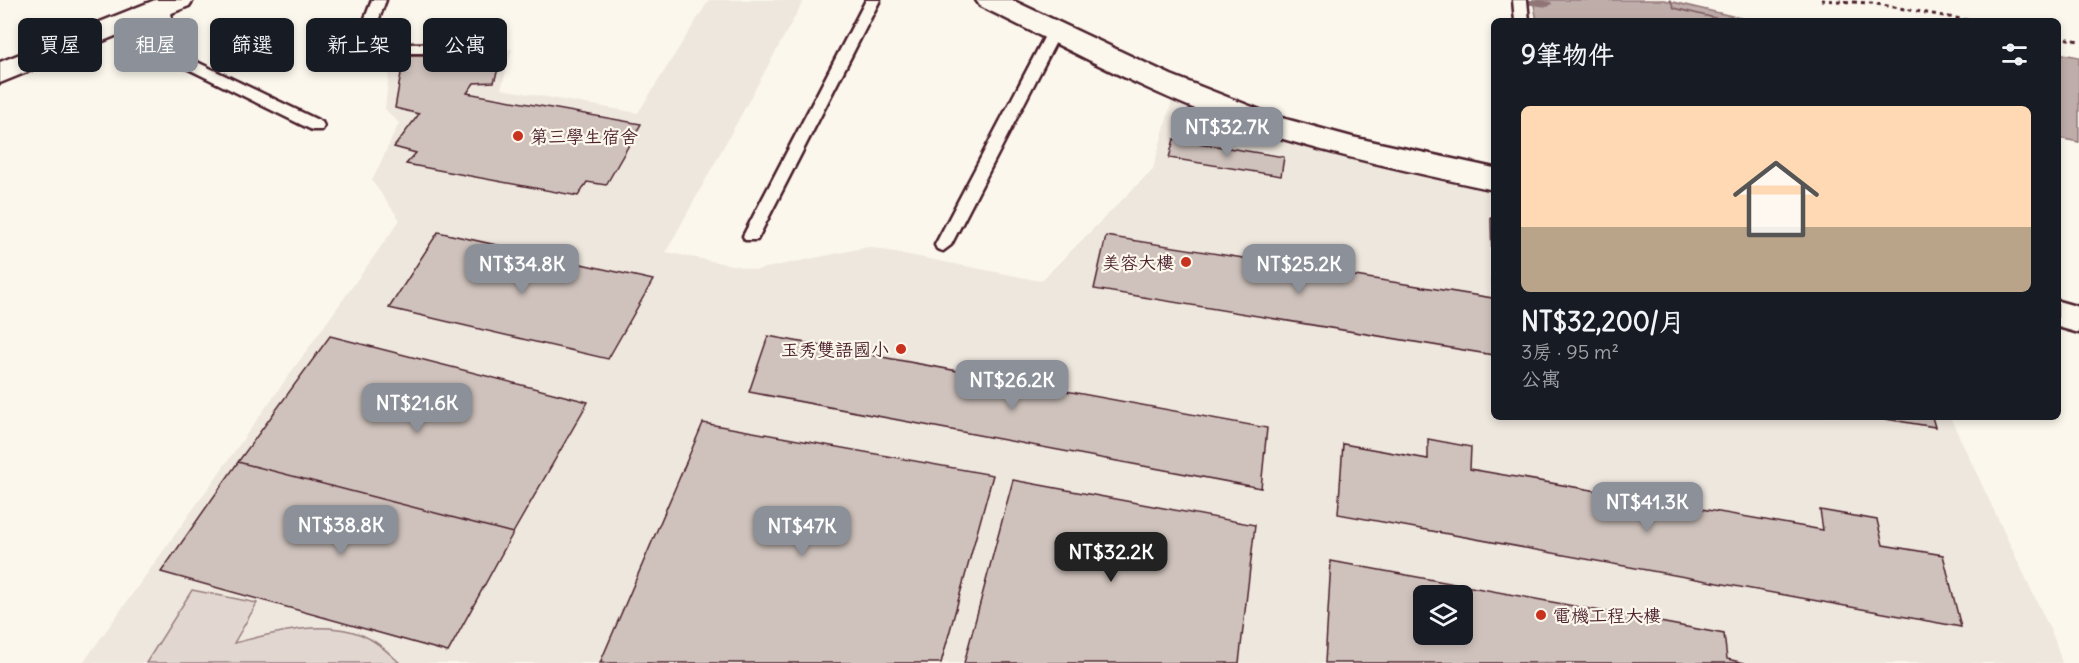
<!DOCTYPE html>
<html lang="zh-TW">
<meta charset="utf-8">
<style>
body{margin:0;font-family:Delius,"LXGW WenKai TC",sans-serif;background:#242831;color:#f1f3f6;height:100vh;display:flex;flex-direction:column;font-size:22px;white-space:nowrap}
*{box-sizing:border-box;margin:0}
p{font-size:20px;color:#9ea1a6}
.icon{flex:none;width:33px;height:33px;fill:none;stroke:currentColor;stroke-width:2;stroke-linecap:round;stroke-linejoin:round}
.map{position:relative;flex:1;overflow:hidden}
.sheet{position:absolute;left:1491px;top:18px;width:570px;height:402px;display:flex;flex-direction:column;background:#171b24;border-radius:9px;box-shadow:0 3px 9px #0003}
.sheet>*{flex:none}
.guide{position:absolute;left:18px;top:18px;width:570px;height:54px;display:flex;gap:12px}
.tools{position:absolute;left:1413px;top:585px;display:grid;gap:12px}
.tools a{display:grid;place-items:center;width:60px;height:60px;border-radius:9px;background:#171b24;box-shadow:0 3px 9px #0003;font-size:30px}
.price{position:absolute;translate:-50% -51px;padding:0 14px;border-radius:12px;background:#8c9099;color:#fff;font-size:20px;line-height:39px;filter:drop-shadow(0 2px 3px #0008)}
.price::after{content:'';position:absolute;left:50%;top:36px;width:18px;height:14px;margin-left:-9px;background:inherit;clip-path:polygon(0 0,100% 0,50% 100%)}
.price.selected{background:#222;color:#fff}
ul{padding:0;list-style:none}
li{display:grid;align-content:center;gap:12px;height:318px;padding:0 30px}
li span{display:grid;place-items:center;height:186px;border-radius:9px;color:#555}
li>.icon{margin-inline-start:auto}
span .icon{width:108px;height:108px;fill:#fffc;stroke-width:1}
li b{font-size:26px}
h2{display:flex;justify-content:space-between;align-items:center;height:72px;padding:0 30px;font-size:26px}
.pill{padding:0 21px;border-radius:9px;background:#171b24;box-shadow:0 3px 9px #0003;font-size:21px;line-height:54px}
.pill.selected{background:#8c9099;color:#fff}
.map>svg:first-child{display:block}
.built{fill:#eee7de;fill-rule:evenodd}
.green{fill:#e2d7d0;stroke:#967b7e;stroke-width:1.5}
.water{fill:#bfadaa;stroke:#907477;stroke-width:1.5}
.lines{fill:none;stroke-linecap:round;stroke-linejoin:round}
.shore{stroke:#79585e;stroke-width:1.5}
.stream{fill:#907477;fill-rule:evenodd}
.building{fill:#cfc2bc;stroke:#4a1f2b;stroke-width:1.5;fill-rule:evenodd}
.service-casing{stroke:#4a1f2b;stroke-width:5}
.minor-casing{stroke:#4a1f2b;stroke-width:5}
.path{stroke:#4a1f2b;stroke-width:3;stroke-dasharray:4 4;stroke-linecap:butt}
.service{fill:#fbf7ec;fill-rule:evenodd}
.minor{fill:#fbf7ec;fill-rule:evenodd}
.poi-dot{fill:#c8321e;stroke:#fbf7ec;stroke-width:2}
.labels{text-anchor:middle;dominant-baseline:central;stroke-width:4.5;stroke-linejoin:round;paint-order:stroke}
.poi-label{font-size:18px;fill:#4a1f2b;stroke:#fbf7ec;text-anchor:start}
</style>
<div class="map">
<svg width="2079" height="663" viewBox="0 0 2079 663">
<rect width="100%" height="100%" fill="#fbf7ec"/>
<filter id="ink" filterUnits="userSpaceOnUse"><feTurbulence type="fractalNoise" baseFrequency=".0167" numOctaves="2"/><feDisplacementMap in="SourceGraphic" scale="12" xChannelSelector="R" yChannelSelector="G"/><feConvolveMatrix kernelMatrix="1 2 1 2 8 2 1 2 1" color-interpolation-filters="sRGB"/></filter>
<g filter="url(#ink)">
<path class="built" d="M709 0H804L666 252 756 270 868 247 1041 281 1153 169 1175 89 1494 179V417H1950L2054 638 2062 663H83L400 220 372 181 399 123 385 109 391 53 512 49 501 89 638 113ZM1424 596H1462V634H1424Z"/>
<path class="green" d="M192 590 257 603 234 643C276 633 334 615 375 642 384 648 392 656 400 663H146Z"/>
<path class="water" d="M1533 0H1664L1753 21H1537Z
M2058 53 2079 57V142L2058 138Z"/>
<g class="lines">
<path class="shore" d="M1670 0 1674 8 1727 21"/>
<path class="stream" d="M1512 0H1539L1551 2 1552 4 1548 7 1516 3Z"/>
</g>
<path class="building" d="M404 56 502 57 494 82 474 83 467 93 641 124 606 185 587 182 578 196 406 164 416 153 394 147 419 114 395 108Z
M1174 139 1284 157 1281 176 1169 158Z
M1491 218 1494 219V355L1094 289 1106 236 1493 298Z
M438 232 653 280 608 359 389 308Z
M330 336 588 402 513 533 238 462Z
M768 336 1267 428 1261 488 749 392Z
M1873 417H1932L1935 427Z
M703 423 993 475 941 663H600Z
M1428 439 1471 447 1470 469 1823 530 1820 510 1877 520 1883 545 1943 555 1961 627 1338 514 1343 444 1428 459Z
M238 462 513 533 448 652 161 572Z
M1013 480 1255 525 1239 663H964Z
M1331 561 1724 634 1727 659 1745 663H1325ZM1424 596H1462V634H1424Z"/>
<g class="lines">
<g class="service-casing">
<path id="service" d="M157 0H171L172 50 322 122 324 126 322 130H312L160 55Z
M372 0H386L369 45 453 43 460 48 453 53H355L353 50Z
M866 0H880L757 240H745L743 236Z
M1513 0H1527L1529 21H1515Z
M1055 25 1062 30 951 245 943 251 937 249 935 245 1048 30Z"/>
</g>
<g class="minor-casing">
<path id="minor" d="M155 0H193L189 6 0 83V62Z
M976 0H1012L1171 75 1278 117 1352 137 1494 168V190C1403 170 1312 151 1224 120 1140 89 1061 45 980 6Z
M2058 301 2079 307V333L2058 327Z"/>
</g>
<path class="path" d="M1821 0 1871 3 1972 21
M2058 37 2079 41"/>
<use href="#service" class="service"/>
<use href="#minor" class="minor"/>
</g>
</g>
<g class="poi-dot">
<circle cx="518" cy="136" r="6"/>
<circle cx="1186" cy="262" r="6"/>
<circle cx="901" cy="349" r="6"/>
<circle cx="1541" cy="615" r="6"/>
</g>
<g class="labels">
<g class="poi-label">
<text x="530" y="136">第三學生宿舍</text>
<text x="1174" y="262" text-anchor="end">美容大樓</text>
<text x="889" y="349" text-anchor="end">玉秀雙語國小</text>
<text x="1553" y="615">電機工程大樓</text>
</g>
</g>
</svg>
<div class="tools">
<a><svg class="icon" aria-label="layers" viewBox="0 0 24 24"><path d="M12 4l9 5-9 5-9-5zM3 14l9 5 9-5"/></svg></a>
</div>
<b class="price" style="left:1227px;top:158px">NT$32.7K</b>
<b class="price" style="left:522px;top:295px">NT$34.8K</b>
<b class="price" style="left:1299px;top:295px">NT$25.2K</b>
<b class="price" style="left:1012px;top:411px">NT$26.2K</b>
<b class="price" style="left:417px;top:434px">NT$21.6K</b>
<b class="price" style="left:1647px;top:533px">NT$41.3K</b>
<b class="price" style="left:341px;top:556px">NT$38.8K</b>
<b class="price" style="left:802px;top:557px">NT$47K</b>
<b class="price selected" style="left:1111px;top:583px">NT$32.2K</b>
<div class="guide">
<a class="pill">買屋</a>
<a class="pill selected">租屋</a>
<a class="pill">篩選</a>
<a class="pill">新上架</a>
<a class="pill">公寓</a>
</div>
<section class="sheet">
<h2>9筆物件<svg class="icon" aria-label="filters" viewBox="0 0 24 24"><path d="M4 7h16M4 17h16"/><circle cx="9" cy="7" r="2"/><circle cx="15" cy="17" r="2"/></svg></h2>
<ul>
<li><span style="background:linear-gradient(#ffd9b3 65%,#b9a48a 0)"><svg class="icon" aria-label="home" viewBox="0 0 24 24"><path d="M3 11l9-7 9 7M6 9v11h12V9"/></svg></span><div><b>NT$32,200/月</b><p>3房 · 95 m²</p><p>公寓</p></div></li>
</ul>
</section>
</div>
